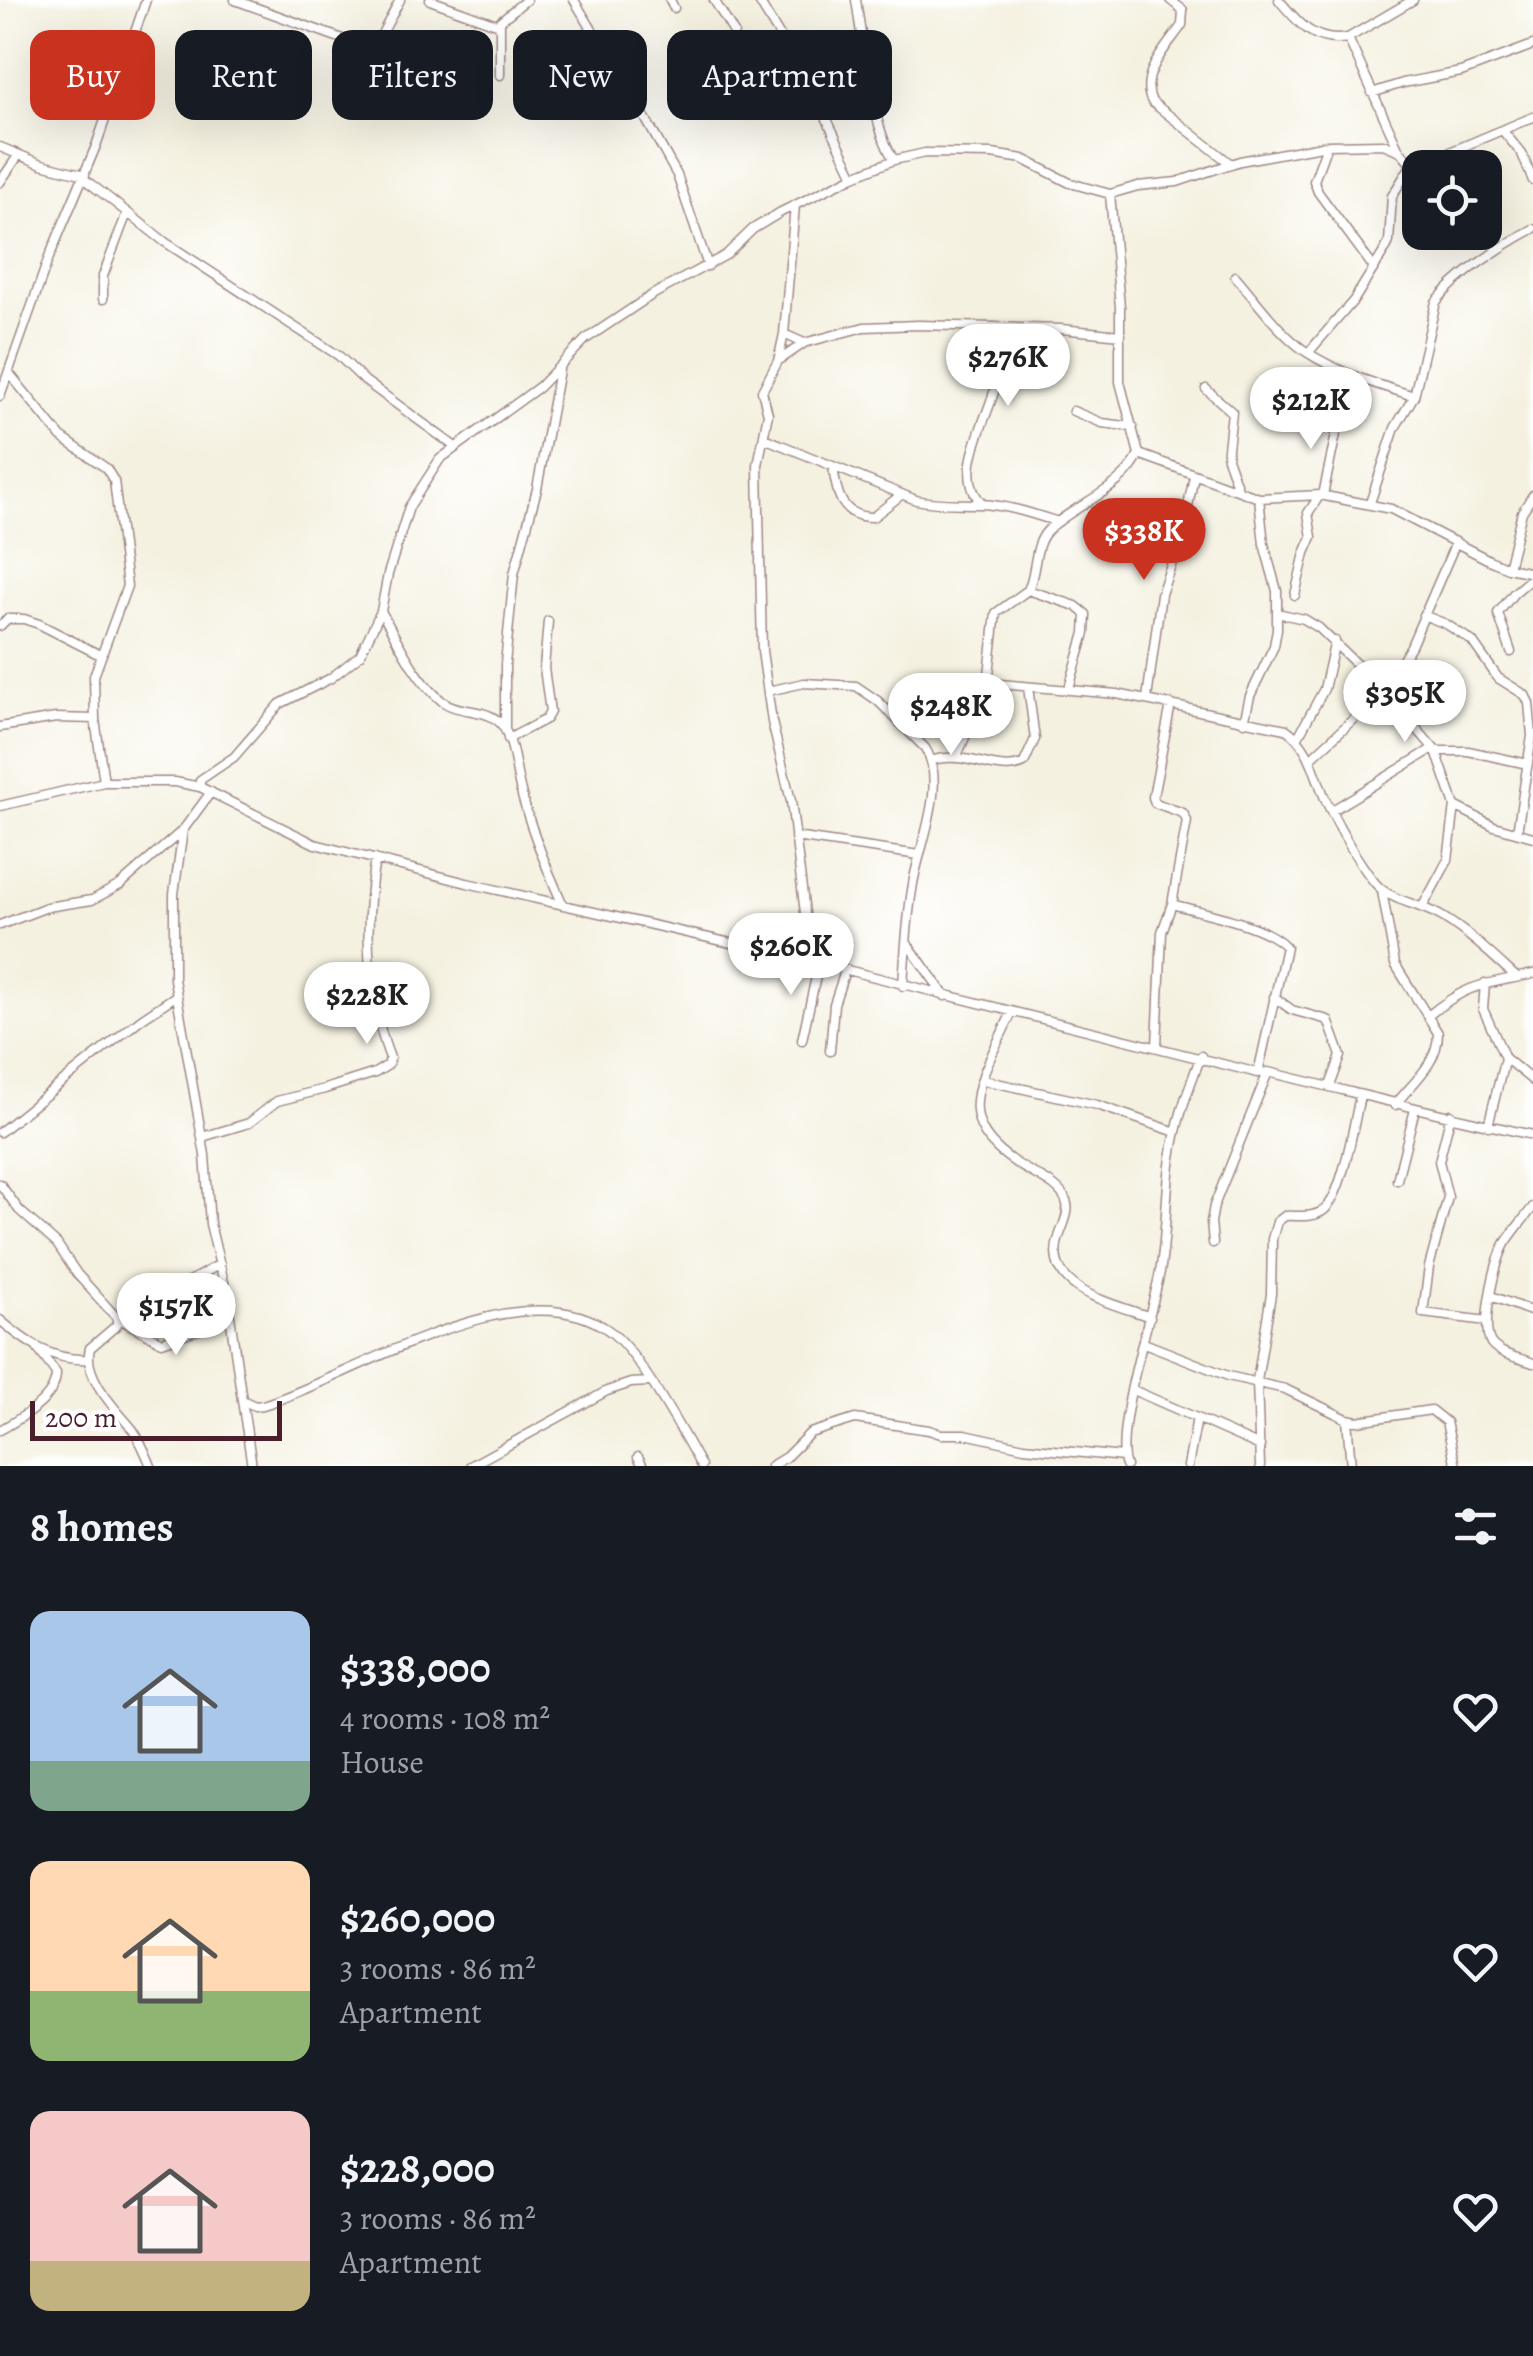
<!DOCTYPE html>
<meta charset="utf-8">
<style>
body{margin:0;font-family:Alegreya,serif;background:#20242c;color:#f1f3f6;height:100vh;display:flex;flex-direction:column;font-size:38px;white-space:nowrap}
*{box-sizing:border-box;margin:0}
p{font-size:32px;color:#9ea1a6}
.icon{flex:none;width:55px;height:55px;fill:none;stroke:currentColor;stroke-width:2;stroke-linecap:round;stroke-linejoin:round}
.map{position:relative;height:1466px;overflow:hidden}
.side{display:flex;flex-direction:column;background:#171b24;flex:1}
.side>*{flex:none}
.guide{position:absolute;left:30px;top:30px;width:1000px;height:90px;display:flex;gap:20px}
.tools{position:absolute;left:1402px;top:150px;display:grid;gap:20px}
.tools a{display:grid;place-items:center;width:100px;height:100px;border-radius:20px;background:#171b24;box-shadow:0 10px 40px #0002;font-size:50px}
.scale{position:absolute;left:30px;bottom:25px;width:252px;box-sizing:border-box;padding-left:10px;border:5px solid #4a1f2b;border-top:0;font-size:28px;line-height:35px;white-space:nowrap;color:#4a1f2b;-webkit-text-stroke:8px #fff;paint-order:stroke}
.price{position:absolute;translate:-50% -85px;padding:0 22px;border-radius:35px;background:#fff;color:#222;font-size:32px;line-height:65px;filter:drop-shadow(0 2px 5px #0008)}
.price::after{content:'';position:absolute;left:50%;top:60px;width:30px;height:22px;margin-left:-15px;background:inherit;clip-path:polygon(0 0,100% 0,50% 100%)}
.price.selected{background:#c8321e;color:#fff}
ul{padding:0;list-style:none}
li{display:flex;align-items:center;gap:30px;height:250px;padding:0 30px}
li span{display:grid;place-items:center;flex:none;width:280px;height:200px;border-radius:20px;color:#555}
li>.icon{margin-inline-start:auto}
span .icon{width:120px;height:120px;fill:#fffc;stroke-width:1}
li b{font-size:42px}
h2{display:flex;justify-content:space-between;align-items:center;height:120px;padding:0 30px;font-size:42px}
.pill{padding:0 35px;border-radius:20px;background:#171b24;box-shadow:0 10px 40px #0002;font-size:35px;line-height:90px}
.pill.selected{background:#c8321e;color:#fff}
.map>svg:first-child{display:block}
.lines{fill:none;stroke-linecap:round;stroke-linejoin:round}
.street-casing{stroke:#9f8886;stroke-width:11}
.street{stroke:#fff;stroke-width:8}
</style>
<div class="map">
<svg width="1533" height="1466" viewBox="0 0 1533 1466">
<rect width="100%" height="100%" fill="#fff"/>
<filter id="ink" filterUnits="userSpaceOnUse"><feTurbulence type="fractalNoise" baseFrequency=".01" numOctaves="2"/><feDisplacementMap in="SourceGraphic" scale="20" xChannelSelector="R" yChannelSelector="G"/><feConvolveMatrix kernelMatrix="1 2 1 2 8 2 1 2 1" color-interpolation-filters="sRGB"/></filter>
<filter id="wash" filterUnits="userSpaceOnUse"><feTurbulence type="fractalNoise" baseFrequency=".0048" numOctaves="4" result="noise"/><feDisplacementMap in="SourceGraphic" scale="40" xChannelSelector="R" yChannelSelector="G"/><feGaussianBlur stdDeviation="2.25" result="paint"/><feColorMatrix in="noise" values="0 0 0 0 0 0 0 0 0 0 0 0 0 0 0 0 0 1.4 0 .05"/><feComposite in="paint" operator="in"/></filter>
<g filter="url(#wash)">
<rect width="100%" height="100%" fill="#f4f1e0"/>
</g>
<g filter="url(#ink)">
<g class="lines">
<g class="street-casing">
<path id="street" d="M235 0 367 48 377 43 400 0
M430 0 499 25
M574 0 638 105 677 175 708 266
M670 0 674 8
M714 0 734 33
M758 0 815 94 854 176
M856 0C863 44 871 124 894 160
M1170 0 1183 10 1182 25C1167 47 1138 75 1152 102L1231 164
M1279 0C1298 23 1315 44 1348 38L1413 0
M1348 38 1398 148
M500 75V21L526 0
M1372 93 1403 83 1461 72 1533 45
M1503 131 1522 154 1533 181
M1327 145 1314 181 1318 192 1374 268
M0 147 42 164 85 175
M83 178 165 242 339 356 365 381 454 446
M0 182 18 156
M795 205 784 334 778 361 762 391 768 414 758 465 762 651 772 722 791 801 811 961
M1235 276C1257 301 1277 331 1305 351 1336 372 1378 385 1414 396
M103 299V276L127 213
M784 334 804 343 864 327 919 325 1061 329 1121 335
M1308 353 1354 300 1385 250 1389 242 1392 196 1412 164
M778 361 803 344
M9 373 61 437 106 468 114 481 127 586 94 676 95 719 104 782
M1206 389 1232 412 1227 458 1238 489
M0 396 48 260 96 146 146 0
M1073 411 1102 423 1133 427
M764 438 916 500C938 505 958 503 980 504 1007 505 1033 514 1058 522
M1139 454 1259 498 1320 495 1391 509 1489 560 1508 568 1533 573
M833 466C836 492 841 518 873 517L901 495
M1323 495 1340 415
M1370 503 1395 428 1414 396 1436 302C1457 275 1503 245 1533 229
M983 504C949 474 993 413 998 376 1001 360 996 343 994 327
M1508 568 1522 512 1533 495
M1028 590 1076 606 1086 614 1085 633 1069 688
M1295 595 1305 553 1312 537 1308 513 1320 495
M381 611C397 640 415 679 442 701 460 715 491 706 504 728 514 745 515 769 520 788 530 828 546 867 563 905
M1277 613 1304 619 1319 628 1384 691 1436 751 1455 806 1494 826 1533 837
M1423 615 1446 624 1472 641 1498 678 1525 695 1529 703 1532 736 1517 832
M0 626 7 619H24L39 624 100 655
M1511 652 1498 613 1514 593 1533 577
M988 683 1117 694 1286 729C1311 746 1315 777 1327 803 1340 830 1356 859 1375 883 1391 902 1423 904 1444 918 1470 934 1494 957 1516 977
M768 691 804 683 856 686 878 701 925 748C948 784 919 846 913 884 907 918 905 952 903 986
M1147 699 1161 594 1183 531 1194 476
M1244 722 1250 696 1274 646 1277 629V591L1264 544 1259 498
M0 727 56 718 95 719
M505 730V664L514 574 537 489 559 370
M1298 737 1324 689 1335 641
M508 739 546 719 550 712 544 668 548 621
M1436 751H1468L1528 764
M957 756 988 683 996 613 1028 590C1037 571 1033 545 1048 530 1072 506 1126 488 1139 454L1120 382V307L1110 194
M1310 759 1384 691 1411 646 1456 542
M933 760C967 750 998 776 1024 763L1035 739 1028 687
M200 787V780L234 757 280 704 331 678 360 655 381 611 388 574 409 507 440 459 539 387 586 339 652 295 726 255 753 229 781 212 854 176 894 160 925 153 992 154 1023 159 1070 183 1110 194 1138 186 1177 182 1240 161 1327 145 1383 144 1400 151 1409 162 1419 165 1533 117
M0 806 104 782H175L200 787 315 844 467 883 819 963 1258 1073 1268 1072C1356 1093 1444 1116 1533 1135
M1331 811 1432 749
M183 830 174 894V979L205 1155 210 1224 227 1295 242 1400 255 1406 263 1405C352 1378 522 1263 611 1332 639 1354 683 1433 701 1466
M795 837 919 855
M1382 891 1395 964 1438 1033C1438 1064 1413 1082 1395 1105
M1172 904C1202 913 1266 924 1286 947L1258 1073
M1423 906 1448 860 1455 806
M0 925 47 907 92 900 120 885 183 830 211 792
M907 943 945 996
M1485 983 1483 1009 1505 1058 1533 1081
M1274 997 1292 1010 1328 1020 1341 1056 1330 1086
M1012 1012C979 1084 945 1125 1031 1172 1043 1179 1061 1187 1066 1201 1071 1211 1062 1227 1059 1237 1041 1289 1112 1303 1150 1317
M1429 1015C1470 982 1484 985 1533 974
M802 1040 819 963
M1157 1046 1162 932 1172 904 1187 821 1183 813 1155 803 1153 797 1171 704
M830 1051 834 1004 845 971
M983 1080 1097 1105 1176 1132
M1451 1114 1439 1161 1448 1197 1429 1267 1423 1313 1487 1321
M1488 1126 1505 1058
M0 1132 141 1019 177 995
M202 1137 249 1123 277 1101 325 1089 375 1073 388 1065 390 1058C366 996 364 923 375 859
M1397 1180 1415 1109
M0 1184 19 1210 57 1244 77 1274 117 1318V1325L90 1348C82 1377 117 1410 133 1430 141 1441 146 1454 151 1466
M1533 1207C1524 1219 1513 1231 1505 1244 1495 1262 1480 1326 1491 1343 1500 1355 1520 1358 1533 1363
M1213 1243 1211 1222 1214 1206 1268 1072
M1491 1296 1533 1312
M0 1320C27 1343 52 1361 88 1359
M121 1320 220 1264
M118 1321 121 1320 162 1342 230 1318
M1144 1343 1228 1376 1285 1389 1347 1419 1357 1421 1431 1410 1446 1422 1456 1466
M1133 1390 1260 1446
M242 1400 252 1466
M1347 1419 1351 1466
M0 1430C21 1418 56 1400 56 1373L37 1348
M638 1457 643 1466
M470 1466 607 1391 631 1383 649 1382
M771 1466 786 1457 810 1433 855 1419 929 1430 941 1434H965L1024 1447 1123 1457
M1126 1466C1113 1433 1152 1313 1160 1272 1167 1234 1165 1196 1171 1158 1176 1122 1188 1090 1201 1056
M1188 1466 1197 1418
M1260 1466 1257 1381 1271 1294 1272 1239 1277 1222 1285 1216C1298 1215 1312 1219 1324 1210 1343 1195 1354 1122 1360 1096"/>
</g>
<use href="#street" class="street"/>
</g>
</g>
</svg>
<div class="tools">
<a><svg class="icon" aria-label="locate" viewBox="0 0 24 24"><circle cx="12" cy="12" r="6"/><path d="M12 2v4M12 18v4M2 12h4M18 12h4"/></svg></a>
</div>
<div class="scale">200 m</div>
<b class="price" style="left:1008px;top:409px">$276K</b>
<b class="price" style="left:1311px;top:452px">$212K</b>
<b class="price selected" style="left:1144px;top:583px">$338K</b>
<b class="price" style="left:1405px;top:745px">$305K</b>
<b class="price" style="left:951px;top:758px">$248K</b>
<b class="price" style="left:791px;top:998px">$260K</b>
<b class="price" style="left:367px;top:1047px">$228K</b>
<b class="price" style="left:176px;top:1358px">$157K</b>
<div class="guide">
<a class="pill selected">Buy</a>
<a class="pill">Rent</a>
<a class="pill">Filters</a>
<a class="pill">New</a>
<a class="pill">Apartment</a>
</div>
</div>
<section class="side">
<h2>8 homes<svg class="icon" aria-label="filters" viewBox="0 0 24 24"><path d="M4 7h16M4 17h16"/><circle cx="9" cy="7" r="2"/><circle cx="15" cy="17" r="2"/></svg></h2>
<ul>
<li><span style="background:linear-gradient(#a9c7e8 75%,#7fa58c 0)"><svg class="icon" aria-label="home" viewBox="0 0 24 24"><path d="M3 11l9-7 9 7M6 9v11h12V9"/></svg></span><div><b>$338,000</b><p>4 rooms · 108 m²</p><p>House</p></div><svg class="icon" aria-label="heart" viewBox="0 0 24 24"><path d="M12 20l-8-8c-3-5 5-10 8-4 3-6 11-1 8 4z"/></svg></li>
<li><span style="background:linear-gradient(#ffd9b3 65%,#8fb573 0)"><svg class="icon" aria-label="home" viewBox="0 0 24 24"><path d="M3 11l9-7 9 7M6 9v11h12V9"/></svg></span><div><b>$260,000</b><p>3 rooms · 86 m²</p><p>Apartment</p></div><svg class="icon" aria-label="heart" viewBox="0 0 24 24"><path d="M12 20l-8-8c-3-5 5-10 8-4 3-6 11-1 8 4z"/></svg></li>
<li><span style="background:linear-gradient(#f6c9c9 75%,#c2b280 0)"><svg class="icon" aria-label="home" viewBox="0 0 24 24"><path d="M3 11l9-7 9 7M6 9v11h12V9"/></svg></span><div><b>$228,000</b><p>3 rooms · 86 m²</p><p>Apartment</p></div><svg class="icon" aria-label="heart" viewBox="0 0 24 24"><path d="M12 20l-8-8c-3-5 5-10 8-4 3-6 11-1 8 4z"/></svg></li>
</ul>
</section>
